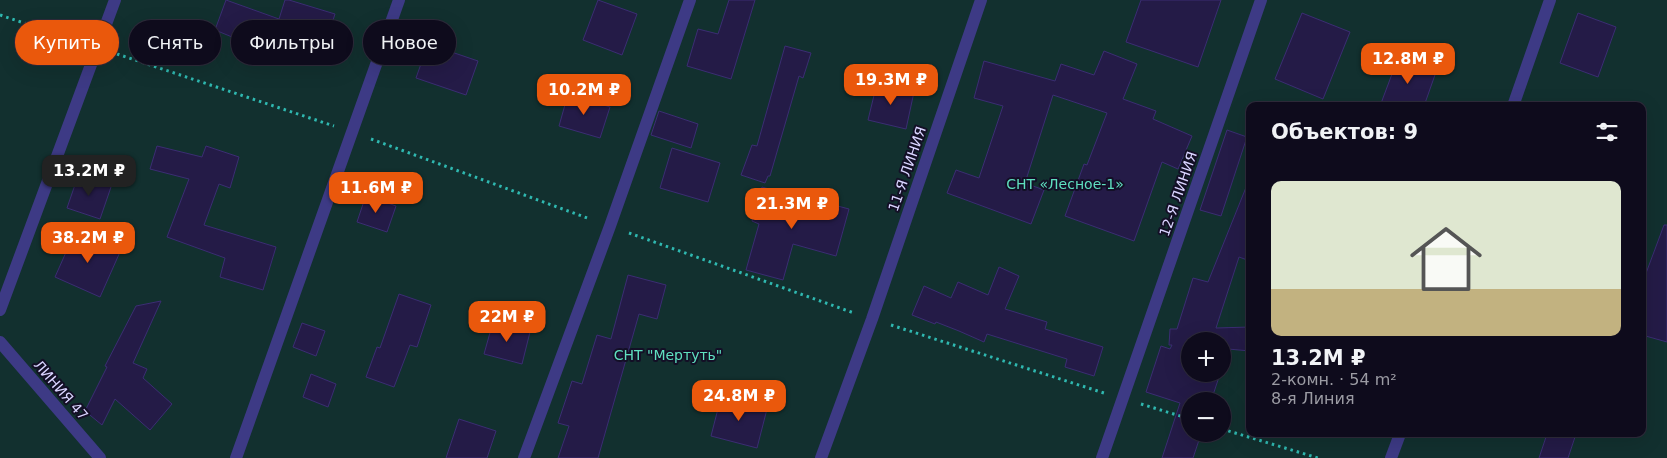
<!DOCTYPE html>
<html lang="ru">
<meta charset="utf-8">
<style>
body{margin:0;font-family:"DejaVu Sans",sans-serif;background:#1c1929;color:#f1f3f6;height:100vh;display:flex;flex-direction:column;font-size:19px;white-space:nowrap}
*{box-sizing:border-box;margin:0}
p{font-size:16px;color:#9b9ba3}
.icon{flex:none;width:28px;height:28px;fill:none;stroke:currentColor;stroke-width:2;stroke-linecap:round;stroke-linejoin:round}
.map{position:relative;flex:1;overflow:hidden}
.sheet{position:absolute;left:1246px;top:102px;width:400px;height:335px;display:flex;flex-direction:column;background:#0e0b1c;border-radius:10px;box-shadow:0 5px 20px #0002,0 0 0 1px #2e2b3b}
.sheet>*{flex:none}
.banner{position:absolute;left:15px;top:20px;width:475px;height:45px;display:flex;gap:10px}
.buttons{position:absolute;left:1181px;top:332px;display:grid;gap:10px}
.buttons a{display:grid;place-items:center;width:50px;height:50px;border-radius:50%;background:#0e0b1c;box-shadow:0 5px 20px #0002,0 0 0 1px #2e2b3b;font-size:25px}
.price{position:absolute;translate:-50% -42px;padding:0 11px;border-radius:10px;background:#ea580c;color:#fff;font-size:16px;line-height:32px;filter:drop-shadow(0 1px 2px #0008)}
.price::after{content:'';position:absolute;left:50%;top:30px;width:15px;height:11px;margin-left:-8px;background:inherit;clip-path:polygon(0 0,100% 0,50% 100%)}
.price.current{background:#222;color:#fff}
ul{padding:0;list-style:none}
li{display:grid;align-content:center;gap:10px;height:265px;padding:0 25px}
li span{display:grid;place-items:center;height:155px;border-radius:10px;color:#555}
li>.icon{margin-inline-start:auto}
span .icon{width:90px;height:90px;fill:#fffc;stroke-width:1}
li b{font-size:21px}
h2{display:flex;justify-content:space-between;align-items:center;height:60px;padding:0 25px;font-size:21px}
.chip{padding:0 18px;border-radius:22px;background:#0e0b1c;box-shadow:0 5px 20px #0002,0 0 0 1px #2e2b3b;font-size:18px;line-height:45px}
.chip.current{background:#ea580c;color:#fff}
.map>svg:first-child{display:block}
.green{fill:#12302f;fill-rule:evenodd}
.building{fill:#241b47;stroke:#3b2d73}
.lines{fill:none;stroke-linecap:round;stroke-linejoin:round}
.path{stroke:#2fb8b0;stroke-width:3;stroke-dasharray:2.5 4;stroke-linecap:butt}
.minor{stroke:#3d3a85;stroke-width:12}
.labels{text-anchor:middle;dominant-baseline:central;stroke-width:4;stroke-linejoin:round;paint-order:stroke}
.street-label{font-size:14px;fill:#d9d4ff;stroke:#130f26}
.park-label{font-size:14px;fill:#5fe0c0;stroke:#130f26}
</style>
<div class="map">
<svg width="1667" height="458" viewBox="0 0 1667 458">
<rect width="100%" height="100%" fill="#130f26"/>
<path class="green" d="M0 0H1667V458H0ZM1250 106H1642V434H1250ZM1190 341H1222V374H1190ZM1190 401H1222V434H1190Z"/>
<path class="building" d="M226 0 279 19 285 0H289L335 14 321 58 239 32 237 39 215 30Z
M598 0 637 14 622 55 583 40Z
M729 0H755L731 79 687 66 698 29 718 34Z
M1141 0H1221L1198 67 1126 42Z
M1302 13 1350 32 1323 99 1275 79Z
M1578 13 1616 27 1598 77 1560 63Z
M428 44 478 61 466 95 416 78Z
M785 46 811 53 803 78 799 76 770 176H768L765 183 741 175 752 145 757 146Z
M1104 51 1137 64 1123 99 1156 111 1153 119 1192 136 1178 169 1162 162 1134 241 1065 216 1084 164 1087 165 1107 113 1053 95 1025 183 1044 190 1031 224 947 193 956 170 979 178 1003 106 974 98 984 61 1055 81 1061 64 1094 75Z
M1398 58 1436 72 1424 106H1380Z
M877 83 914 92 906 129 868 120Z
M568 94 610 107 600 138 559 126Z
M659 111 698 124 691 148 651 135Z
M1227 130 1247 137 1221 216 1200 210Z
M157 146 202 157 206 146 239 157 230 188 219 184 204 225 276 247 263 290 220 277 225 258 167 237 189 179 150 169Z
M672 148 720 163 708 202 660 188Z
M78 176 111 187 100 219 67 208Z
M1249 180 1250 261 1239 257 1216 328 1250 327V351L1228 349 1222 366V341H1190V374H1220L1211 401H1190V434H1201L1193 458H1162L1180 403 1146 392 1161 346 1170 349 1172 345H1169L1170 329H1177L1193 278 1208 282Z
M762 187 814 202 815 200 849 209 836 256 793 244 783 280 746 270 759 224 752 221Z
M366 195 396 206 387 232 357 222Z
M1664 225H1667V342L1642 335V284Z
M75 232 120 252 100 297 55 277Z
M999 267 1019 276 1005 309 1047 322 1045 329 1103 347 1094 376 1065 367 1067 359 987 334 984 342 959 331 936 322 935 324 912 315 924 286 951 298 958 282 988 295Z
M628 275 666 285 657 319 639 314 598 458H558L569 426 558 423 572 381 582 384 597 335 611 339Z
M399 294 431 305 417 347 410 345 394 387 366 377 377 347 380 348Z
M161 301 133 363 147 369 143 378 172 404 150 430 115 399 102 425 85 411 107 367 105 366 136 306Z
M493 322 530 332 522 364 484 354Z
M302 323 325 331 316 356 293 347Z
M311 374 336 384 328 407 303 397Z
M721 397 767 409 757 448 711 436Z
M459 419 496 431 487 458H446Z
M1547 434H1576L1568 458H1539Z"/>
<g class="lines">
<path class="path" d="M0 15 78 41
M117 54 334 126
M371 139 590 219
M629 233 854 313
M891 325 1104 393
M1141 404 1190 419
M1222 429 1318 458"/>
<path class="minor" d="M1513 106 1550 0
M0 310 115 0
M0 342 100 458
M236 458 399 0
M524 458 610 226 690 0
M821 458 872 319 981 0
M1102 458 1261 0
M1391 458 1400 434"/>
</g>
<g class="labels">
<g class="street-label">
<text transform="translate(907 169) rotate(-71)">11-Я ЛИНИЯ</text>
<text transform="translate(1178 194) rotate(-71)">12-Я ЛИНИЯ</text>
<text transform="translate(61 390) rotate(49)">ЛИНИЯ 47</text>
</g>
<g class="park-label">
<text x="1065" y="184">СНТ «Лесное-1»</text>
<text x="668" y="355">СНТ "Мертуть"</text>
</g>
</g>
</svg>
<div class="buttons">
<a>+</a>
<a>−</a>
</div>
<b class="price" style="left:1408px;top:85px">12.8M ₽</b>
<b class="price" style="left:891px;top:106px">19.3M ₽</b>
<b class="price" style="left:584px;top:116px">10.2M ₽</b>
<b class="price current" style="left:89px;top:197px">13.2M ₽</b>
<b class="price" style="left:376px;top:214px">11.6M ₽</b>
<b class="price" style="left:792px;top:230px">21.3M ₽</b>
<b class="price" style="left:88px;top:264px">38.2M ₽</b>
<b class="price" style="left:507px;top:343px">22M ₽</b>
<b class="price" style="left:739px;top:422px">24.8M ₽</b>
<div class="banner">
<a class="chip current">Купить</a>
<a class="chip">Снять</a>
<a class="chip">Фильтры</a>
<a class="chip">Новое</a>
</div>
<section class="sheet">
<h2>Объектов: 9<svg class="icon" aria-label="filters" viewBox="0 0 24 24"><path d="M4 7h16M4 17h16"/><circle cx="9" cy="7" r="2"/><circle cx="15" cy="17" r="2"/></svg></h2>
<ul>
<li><span style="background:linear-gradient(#dfe7d0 70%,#c2b280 0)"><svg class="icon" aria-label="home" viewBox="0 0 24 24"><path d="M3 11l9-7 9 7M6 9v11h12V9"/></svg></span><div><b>13.2M ₽</b><p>2-комн. · 54 m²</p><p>8-я Линия</p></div></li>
</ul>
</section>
</div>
